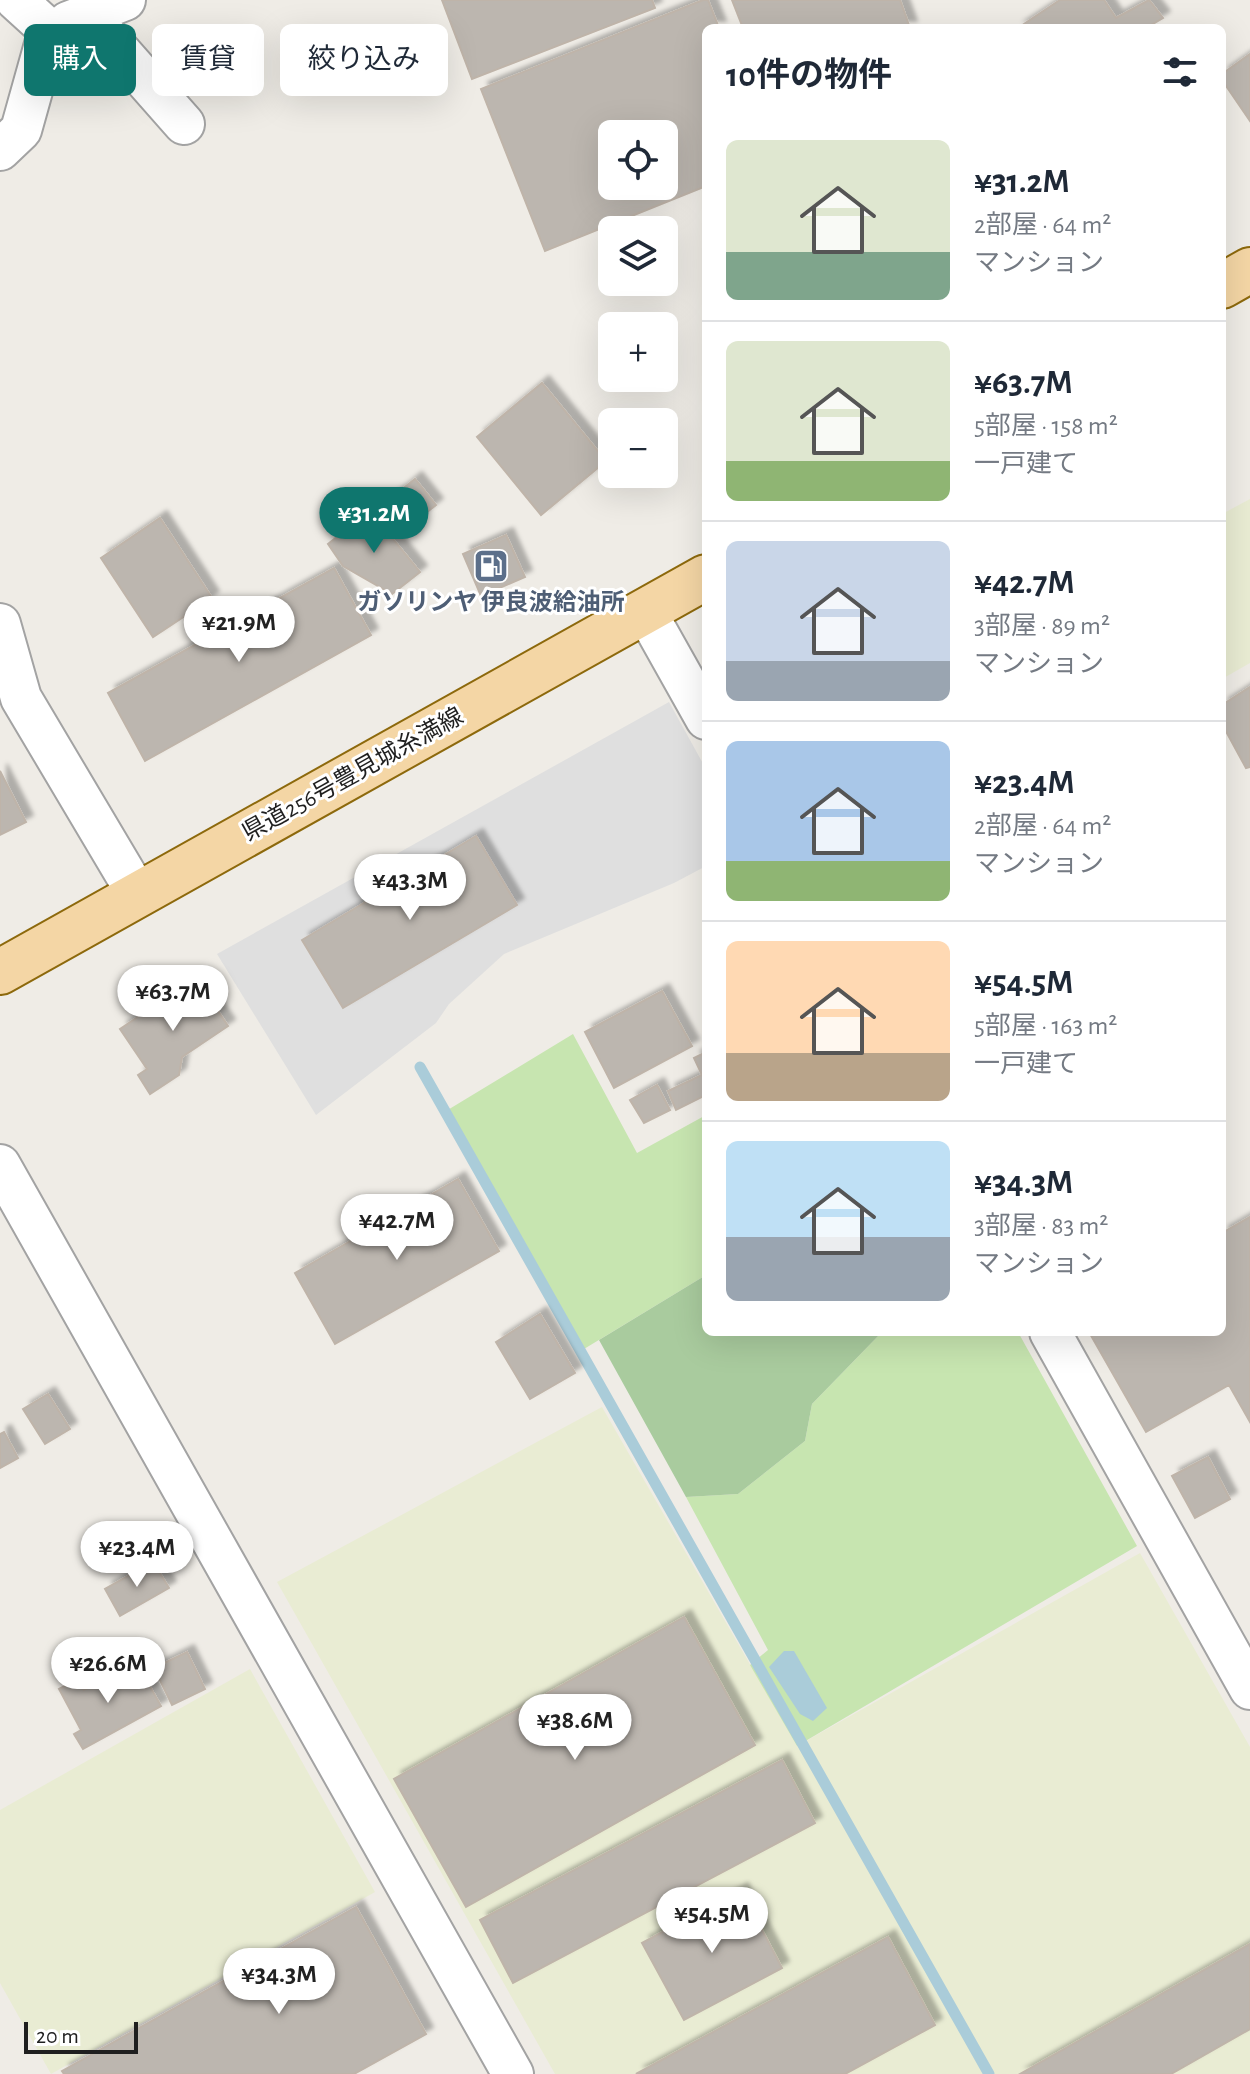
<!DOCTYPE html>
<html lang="ja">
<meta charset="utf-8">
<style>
body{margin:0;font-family:"Alegreya Sans","Noto Sans JP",sans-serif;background:#f2f2f3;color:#1f2937;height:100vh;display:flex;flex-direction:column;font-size:30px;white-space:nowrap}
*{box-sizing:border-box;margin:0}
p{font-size:26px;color:#747a83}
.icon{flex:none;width:44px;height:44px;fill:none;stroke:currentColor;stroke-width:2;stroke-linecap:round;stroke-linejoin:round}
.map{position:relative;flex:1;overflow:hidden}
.side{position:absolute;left:702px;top:24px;width:524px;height:1312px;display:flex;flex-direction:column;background:#fff;border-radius:12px;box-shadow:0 8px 32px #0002}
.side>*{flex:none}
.hud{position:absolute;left:24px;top:24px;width:558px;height:72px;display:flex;gap:16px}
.tools{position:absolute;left:598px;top:120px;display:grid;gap:16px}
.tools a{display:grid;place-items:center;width:80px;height:80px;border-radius:12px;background:#fff;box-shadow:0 8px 32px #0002;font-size:40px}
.scale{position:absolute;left:24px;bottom:20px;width:114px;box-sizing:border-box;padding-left:8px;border:4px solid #1f1f1f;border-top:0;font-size:22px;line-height:28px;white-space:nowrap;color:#1f1f1f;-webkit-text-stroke:6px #fff;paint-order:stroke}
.price{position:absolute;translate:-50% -68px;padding:0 18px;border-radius:28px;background:#fff;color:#222;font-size:26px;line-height:52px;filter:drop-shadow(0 2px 4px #0008)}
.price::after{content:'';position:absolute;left:50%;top:48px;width:24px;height:18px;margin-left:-12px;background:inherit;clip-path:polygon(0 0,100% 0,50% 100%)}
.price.on{background:#0f766e;color:#fff}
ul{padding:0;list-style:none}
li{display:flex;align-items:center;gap:24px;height:200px;padding:0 24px}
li+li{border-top:2px solid #e0e1e3}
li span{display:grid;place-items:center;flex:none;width:224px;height:160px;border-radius:12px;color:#555}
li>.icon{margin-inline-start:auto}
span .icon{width:96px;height:96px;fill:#fffc;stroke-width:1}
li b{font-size:34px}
h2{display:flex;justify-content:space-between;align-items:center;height:96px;padding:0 24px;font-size:34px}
.pill{padding:0 28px;border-radius:12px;background:#fff;box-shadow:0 8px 32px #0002;font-size:28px;line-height:72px}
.pill.on{background:#0f766e;color:#fff}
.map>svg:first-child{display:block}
.farmland{fill:#e9ecd3}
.grass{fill:#c7e5b0}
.forest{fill:#a9cb9e}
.parking{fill:#dfdfdf}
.water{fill:#aaccd9}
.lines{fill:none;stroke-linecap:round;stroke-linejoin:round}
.stream{stroke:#aaccd9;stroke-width:11}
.building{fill:#bcb6af;stroke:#bfb4a9;stroke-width:2;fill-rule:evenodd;filter:url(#shadow)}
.minor-casing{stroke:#a3a3a3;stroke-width:44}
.major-casing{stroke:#8d690c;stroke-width:48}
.minor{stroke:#fff;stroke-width:40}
.major{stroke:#f4d6a5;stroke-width:44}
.labels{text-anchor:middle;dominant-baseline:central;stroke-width:6;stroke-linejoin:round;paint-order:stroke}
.service-label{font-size:24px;font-weight:bold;fill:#4e5e75;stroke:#fff}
.street-label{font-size:24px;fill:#1f1f1f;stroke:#fff}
</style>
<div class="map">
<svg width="1250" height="2074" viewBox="0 0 1250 2074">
<defs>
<filter id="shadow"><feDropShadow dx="7" dy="-7" stdDeviation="2" flood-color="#0004"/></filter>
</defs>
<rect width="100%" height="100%" fill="#efece6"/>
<path class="farmland" d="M1250 499V663L1222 679V514Z
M602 1407 797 1746 1140 1553 1250 1747V2074H555L277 1582Z
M250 1669 375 1892 51 2074 0 1983V1810Z"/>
<path class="grass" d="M573 1034 637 1153 706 1115V1275L584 1349 446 1111Z
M882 1332H1018L1137 1546 797 1746 750 1665 768 1650 686 1497 738 1494 805 1441 812 1404Z"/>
<path class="forest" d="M706 1275V1332H882L812 1404 805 1441 738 1494 686 1497 599 1340Z"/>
<path class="parking" d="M669 702 706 769V866L674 883 504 954 449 1004 436 1023 316 1115 217 954Z"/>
<path class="water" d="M784 1651H794L827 1708 813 1721 800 1714 769 1667Z"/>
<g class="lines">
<path class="stream" d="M420 1067 989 2074"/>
</g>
<path class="building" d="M442 0H652L655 8 472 79Z
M703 0H708L719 28H706V186L545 251 481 89ZM612 134H664V186H612Z
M732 0H900L910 28H743Z
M1060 0H1104L1116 18 1149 0 1163 18 1146 28H1018Z
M1250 54V121L1222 80V74Z
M542 383 606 461 541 515 477 437Z
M415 479 436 505 399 534 379 508Z
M370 511 420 572 392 594 343 566 328 544Z
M160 518 212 598 153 637 101 558Z
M506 535 525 577 481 596 463 554Z
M334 568 371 635 145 761 108 693Z
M1250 687V767L1246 768 1222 724V705Z
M0 771 26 822 0 835Z
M476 836 517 905 343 1008 302 940Z
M196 978 228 1026 182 1057 179 1075 150 1094 138 1075 147 1069 120 1029Z
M662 991 692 1046 614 1088 585 1032Z
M706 1052V1095L676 1110 668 1091 702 1075 694 1058Z
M657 1085 670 1110 644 1123 630 1100Z
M458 1179 499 1251 335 1344 295 1273Z
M1250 1217V1422L1229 1385 1146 1432 1089 1332H1222V1233Z
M540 1314 575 1373 530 1399 496 1342Z
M48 1394 70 1429 45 1444 23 1409Z
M4 1432 18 1458 0 1468V1434Z
M1208 1457 1230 1499 1195 1518 1172 1476Z
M153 1562 169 1588 120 1616 105 1589Z
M684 1617 755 1745 466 1907 394 1779Z
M187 1652 205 1689 172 1705 154 1668Z
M123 1669 130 1681 143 1674 161 1706 83 1749 74 1734 81 1730 59 1689 78 1679 84 1690Z
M782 1760 815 1823 513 1983 480 1920Z
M741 1890 782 1968 684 2020 642 1943Z
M356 1907 426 2034 354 2074H64L62 2071Z
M888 1937 935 2025 845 2074H636Z
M1250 1944V2029L1171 2074H1020Z"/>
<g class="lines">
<g class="minor-casing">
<path id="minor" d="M16 0 49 30
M90 0 87 14 184 124
M68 22 125 0
M0 150 21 130 49 30
M646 612 706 719
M0 624 21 698 138 895
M0 1165 513 2074
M1050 1332 1250 1689"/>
</g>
<g class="major-casing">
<path id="major" d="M1222 286 1250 270
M0 972 706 577"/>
</g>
<use href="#minor" class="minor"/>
<use href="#major" class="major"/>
</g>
<defs>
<g id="fuel-square" transform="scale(1.8)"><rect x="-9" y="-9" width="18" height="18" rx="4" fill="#5c6f8a" stroke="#fff"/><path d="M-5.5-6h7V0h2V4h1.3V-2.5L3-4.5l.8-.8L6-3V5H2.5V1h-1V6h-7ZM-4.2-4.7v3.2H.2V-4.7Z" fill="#fff"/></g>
</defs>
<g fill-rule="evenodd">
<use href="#fuel-square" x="491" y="566"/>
</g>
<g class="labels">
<g class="service-label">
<text x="491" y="603">ガソリンヤ 伊良波給油所</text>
</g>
<g class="street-label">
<text transform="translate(353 775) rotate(-29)">県道256号豊見城糸満線</text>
</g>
</g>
</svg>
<div class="tools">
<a><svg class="icon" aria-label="locate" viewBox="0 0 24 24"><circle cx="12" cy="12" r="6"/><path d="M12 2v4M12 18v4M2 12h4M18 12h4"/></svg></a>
<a><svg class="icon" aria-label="layers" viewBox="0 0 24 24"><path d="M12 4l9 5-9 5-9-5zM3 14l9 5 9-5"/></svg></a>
<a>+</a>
<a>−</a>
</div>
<div class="scale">20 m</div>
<b class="price on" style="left:374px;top:555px">¥31.2M</b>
<b class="price" style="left:239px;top:664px">¥21.9M</b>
<b class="price" style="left:410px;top:922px">¥43.3M</b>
<b class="price" style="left:173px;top:1033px">¥63.7M</b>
<b class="price" style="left:397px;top:1262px">¥42.7M</b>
<b class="price" style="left:137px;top:1589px">¥23.4M</b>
<b class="price" style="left:108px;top:1705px">¥26.6M</b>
<b class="price" style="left:575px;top:1762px">¥38.6M</b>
<b class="price" style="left:712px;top:1955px">¥54.5M</b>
<b class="price" style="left:279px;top:2016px">¥34.3M</b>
<div class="hud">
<a class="pill on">購入</a>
<a class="pill">賃貸</a>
<a class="pill">絞り込み</a>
</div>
<section class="side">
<h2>10件の物件<svg class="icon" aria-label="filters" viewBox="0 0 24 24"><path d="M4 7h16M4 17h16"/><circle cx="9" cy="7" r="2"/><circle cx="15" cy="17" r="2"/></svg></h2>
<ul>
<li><span style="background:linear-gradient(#dfe7d0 70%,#7fa58c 0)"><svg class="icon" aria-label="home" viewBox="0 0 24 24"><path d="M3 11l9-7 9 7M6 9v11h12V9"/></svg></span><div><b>¥31.2M</b><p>2部屋 · 64 m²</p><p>マンション</p></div></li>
<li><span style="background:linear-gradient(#dfe7d0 75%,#8fb573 0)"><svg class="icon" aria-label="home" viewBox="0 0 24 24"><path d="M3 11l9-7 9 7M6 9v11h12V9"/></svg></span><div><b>¥63.7M</b><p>5部屋 · 158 m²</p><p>一戸建て</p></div></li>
<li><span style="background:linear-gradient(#c9d6e8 75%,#9aa5b1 0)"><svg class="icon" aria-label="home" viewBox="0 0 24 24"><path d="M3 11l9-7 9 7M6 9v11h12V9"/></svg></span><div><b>¥42.7M</b><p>3部屋 · 89 m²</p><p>マンション</p></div></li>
<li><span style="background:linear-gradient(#a9c7e8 75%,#8fb573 0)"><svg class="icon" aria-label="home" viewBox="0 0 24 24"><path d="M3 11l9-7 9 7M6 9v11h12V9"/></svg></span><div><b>¥23.4M</b><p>2部屋 · 64 m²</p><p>マンション</p></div></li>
<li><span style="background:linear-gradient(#ffd9b3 70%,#b9a48a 0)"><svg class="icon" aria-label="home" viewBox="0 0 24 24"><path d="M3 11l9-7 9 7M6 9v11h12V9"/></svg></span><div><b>¥54.5M</b><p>5部屋 · 163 m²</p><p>一戸建て</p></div></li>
<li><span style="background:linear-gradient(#bfe0f5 60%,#9aa5b1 0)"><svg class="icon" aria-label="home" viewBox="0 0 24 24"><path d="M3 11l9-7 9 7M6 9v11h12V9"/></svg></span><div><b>¥34.3M</b><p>3部屋 · 83 m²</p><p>マンション</p></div></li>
</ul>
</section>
</div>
